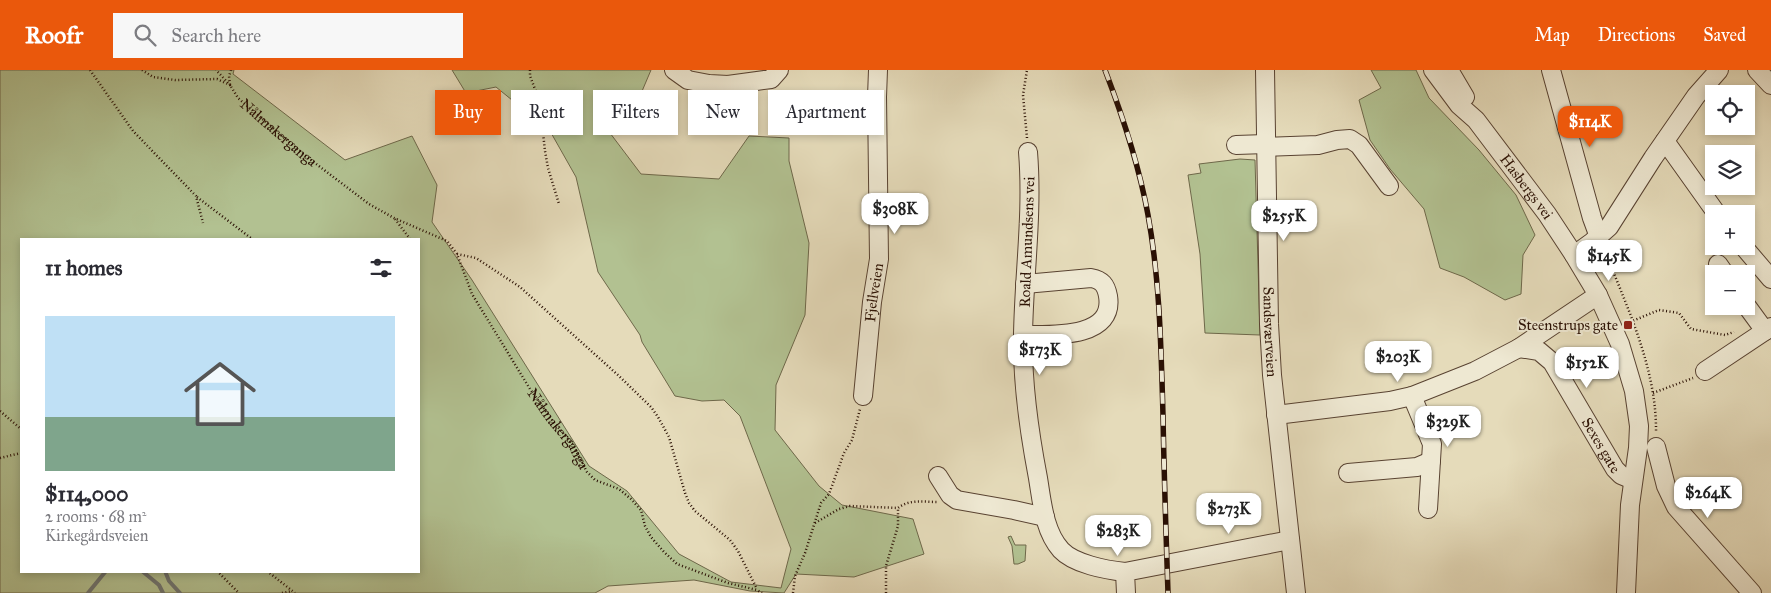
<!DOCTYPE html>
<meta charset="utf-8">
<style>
body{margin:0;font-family:"IM FELL Great Primer",serif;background:#f7f7f7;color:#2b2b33;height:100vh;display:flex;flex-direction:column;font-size:19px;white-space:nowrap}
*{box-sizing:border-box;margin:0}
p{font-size:16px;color:#7c7c81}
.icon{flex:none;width:28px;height:28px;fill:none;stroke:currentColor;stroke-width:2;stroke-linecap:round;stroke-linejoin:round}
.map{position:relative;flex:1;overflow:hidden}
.panel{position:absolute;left:20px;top:168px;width:400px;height:335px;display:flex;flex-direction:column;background:#fff;border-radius:0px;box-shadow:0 2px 8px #0003}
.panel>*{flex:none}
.banner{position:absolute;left:435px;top:20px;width:475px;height:45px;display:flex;gap:10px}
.fabs{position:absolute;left:1705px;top:15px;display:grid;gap:10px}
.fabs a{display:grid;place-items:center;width:50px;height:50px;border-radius:0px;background:#fff;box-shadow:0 2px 8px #0003;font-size:25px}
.price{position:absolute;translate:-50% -42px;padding:0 11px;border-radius:10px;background:#fff;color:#222;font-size:16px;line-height:32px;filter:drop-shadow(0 1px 2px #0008)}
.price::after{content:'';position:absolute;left:50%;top:30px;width:15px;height:11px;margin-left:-8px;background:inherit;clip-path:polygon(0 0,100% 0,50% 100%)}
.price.selected{background:#ea580c;color:#fff}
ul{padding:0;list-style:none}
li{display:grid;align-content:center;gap:10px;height:265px;padding:0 25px}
li span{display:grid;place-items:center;height:155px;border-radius:0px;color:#555}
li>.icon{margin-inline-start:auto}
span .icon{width:90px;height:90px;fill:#fffc;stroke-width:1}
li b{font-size:21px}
h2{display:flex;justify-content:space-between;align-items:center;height:60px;padding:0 25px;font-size:21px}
.pill{padding:0 18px;border-radius:0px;background:#fff;box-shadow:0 2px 8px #0003;font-size:18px;line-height:45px}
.pill.selected{background:#ea580c;color:#fff}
header{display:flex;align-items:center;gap:30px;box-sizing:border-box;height:70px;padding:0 25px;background:#ea580c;color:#fff}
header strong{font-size:24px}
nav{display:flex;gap:28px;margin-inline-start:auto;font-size:18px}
.search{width:350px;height:45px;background:#f7f7f7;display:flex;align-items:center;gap:12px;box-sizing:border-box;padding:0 18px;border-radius:0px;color:#7c7c81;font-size:19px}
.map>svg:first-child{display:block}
.green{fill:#b2c191;stroke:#6e684a;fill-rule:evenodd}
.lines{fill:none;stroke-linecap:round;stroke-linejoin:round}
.stream{stroke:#6e7572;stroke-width:4}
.minor-casing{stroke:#594332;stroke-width:20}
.path{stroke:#2a1004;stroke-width:2.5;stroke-dasharray:1 2.5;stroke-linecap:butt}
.minor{stroke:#eee8d2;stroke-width:18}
.rail-casing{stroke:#2a1004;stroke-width:5.5}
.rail{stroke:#eee8d2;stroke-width:4;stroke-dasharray:11;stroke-linecap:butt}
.poi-dot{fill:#8f2418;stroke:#eee8d2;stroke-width:2}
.labels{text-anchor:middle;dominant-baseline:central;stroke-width:4;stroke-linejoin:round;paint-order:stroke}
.street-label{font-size:15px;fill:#2a1004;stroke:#eee8d2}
.poi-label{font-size:15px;fill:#2a1004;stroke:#eee8d2;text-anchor:end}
</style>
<header>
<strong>Roofr</strong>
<div class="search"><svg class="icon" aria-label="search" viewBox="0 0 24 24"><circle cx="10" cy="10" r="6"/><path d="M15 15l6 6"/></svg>Search here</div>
<nav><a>Map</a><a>Directions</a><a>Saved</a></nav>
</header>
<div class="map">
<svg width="1771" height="523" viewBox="0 0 1771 523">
<rect width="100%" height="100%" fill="#e5dbba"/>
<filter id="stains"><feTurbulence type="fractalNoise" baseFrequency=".004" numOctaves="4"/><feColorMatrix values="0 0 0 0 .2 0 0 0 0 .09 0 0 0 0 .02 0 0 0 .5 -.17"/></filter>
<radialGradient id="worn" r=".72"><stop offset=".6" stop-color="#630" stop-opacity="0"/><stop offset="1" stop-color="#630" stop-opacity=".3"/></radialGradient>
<path class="green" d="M0 0H234L233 4 345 90 412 66 437 115 432 152 472 210 589 396 627 421 679 484 731 512 781 518 791 479 740 346 724 330 702 331 675 326 642 272 640 265 598 202 576 107 550 61 496 17 466 23 452 0H651L637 33 610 63 641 104 719 109 749 66 789 68V91L809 173 805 245 776 315 775 360 819 416 842 435 913 449 924 484 854 507 796 504 784 523 750 521 694 510 608 516 595 523H0ZM21 169H419V501H21Z
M1371 0H1416L1429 28 1479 80 1516 125 1535 165 1523 185 1521 224 1505 230 1464 207 1440 198 1424 139 1390 99 1370 70 1359 30 1381 18Z
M1240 89 1255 90 1260 265 1205 263 1200 184 1188 105 1201 103 1199 94Z
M1011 466 1015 475H1026L1025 491 1018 494H1014L1012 476 1008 467Z"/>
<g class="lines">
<path class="stream" d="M142 501 159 515 163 523
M165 501 169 511 180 523
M88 523 106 501"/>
<g class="minor-casing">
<g id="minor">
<path d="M674 0 688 10 709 14 728 15 771 9 779 0"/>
<path id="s2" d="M1265 0 1269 254 1272 305 1296 523"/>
<path id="s3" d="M1433 0 1459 35 1476 50 1547 144 1574 185 1598 225 1620 274 1634 321 1639 356 1638 378 1630 435 1626 523"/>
<path d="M1449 0 1465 27"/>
<path d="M1551 0 1592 148 1599 167"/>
<path d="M1757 0 1771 15"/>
<path d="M1665 71 1717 144"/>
<path d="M1236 75 1266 74"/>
<path d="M1266 77 1318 75 1337 70 1350 69 1359 75 1389 116"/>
<path d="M1028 82C1033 143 1024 204 1023 265 1022 313 1029 361 1038 408 1042 432 1044 461 1061 480 1074 494 1106 500 1125 502"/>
<path d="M1743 176 1771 209"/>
<path d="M1574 185 1592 172 1609 157 1653 88 1696 26 1719 0"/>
<path d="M1718 194 1725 204"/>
<path d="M1746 235 1765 261"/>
<path d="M1023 265C1051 265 1115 269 1108 226 1106 215 1102 210 1091 208L1025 214"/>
<path id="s4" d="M1519 278 1539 281 1552 292 1615 399 1621 405 1633 410"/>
<path d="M1705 301 1771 257"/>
<path id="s5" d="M863 326 872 232 879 189 877 27 878 0"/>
<path d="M1412 326 1432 374 1428 439"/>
<path d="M1276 345 1390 331 1412 326 1475 301 1519 278 1598 225"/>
<path d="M1656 377 1666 416 1676 437 1752 523"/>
<path d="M1348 403 1417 397 1431 391"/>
<path d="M938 406 950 425 957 430 1014 440 1045 447"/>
<path d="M1126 523 1125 502 1290 470"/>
</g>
</g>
<g class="path">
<path d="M90 0 133 61 196 126 203 153"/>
<path d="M142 0 153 7 175 10 217 9 230 15 216 0"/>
<path id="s1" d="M231 0 229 6 230 15 238 28 303 84 369 134 394 148 447 171 457 184 472 224 530 319 552 350 573 375 587 402 595 410 619 419 631 429 641 440 645 456 651 467 664 482 677 494 728 513 757 520 762 523"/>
<path d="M530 0V6L544 43 543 63 545 81 548 98 559 134"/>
<path d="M1027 68 1023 25 1027 0"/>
<path d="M197 127 252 169"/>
<path d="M395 149 410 169"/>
<path d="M1604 179C1627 237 1657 299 1656 363"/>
<path d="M457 184 476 188 520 217 619 306 651 337 658 347 669 367 685 423 689 433 695 441 730 470 738 481 757 519"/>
<path d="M1630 252 1659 240 1679 243 1691 259 1725 265 1734 262"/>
<path d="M1653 323 1693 308"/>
<path d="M0 341 21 359"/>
<path d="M0 388 21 383"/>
<path d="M815 453 839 439 850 436 898 438C909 429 924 432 938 432"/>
<path d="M217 501 239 523"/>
<path d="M267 501 295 523"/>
<path d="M282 523 292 521"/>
<path d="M793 523 795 506 805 483 821 433 829 424 844 383 852 370 860 339"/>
<path d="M886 523V496L898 456V438"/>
</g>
<use href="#minor" class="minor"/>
<g class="rail-casing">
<path id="rail" d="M1105 0C1123 47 1139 95 1148 145 1160 211 1161 278 1163 345 1164 404 1166 464 1168 523"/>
</g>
<use href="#rail" class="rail"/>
</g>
<rect class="poi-dot" x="1623" y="250" width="10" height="10" rx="2.5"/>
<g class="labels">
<g class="street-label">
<text stroke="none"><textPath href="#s1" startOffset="84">Nålmakerganga</textPath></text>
<text stroke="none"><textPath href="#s3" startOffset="150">Hasbergs vei</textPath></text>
<text transform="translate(1027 172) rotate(-88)">Roald Amundsens vei</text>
<text stroke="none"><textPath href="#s5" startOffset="104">Fjellveien</textPath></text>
<text stroke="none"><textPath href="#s2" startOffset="262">Sandsværveien</textPath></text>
<text stroke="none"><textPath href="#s1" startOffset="505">Nålmakerganga</textPath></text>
<text stroke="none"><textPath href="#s4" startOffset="134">Sexes gate</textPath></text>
</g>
<g class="poi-label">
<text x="1618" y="255">Steenstrups gate</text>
</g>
</g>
<rect width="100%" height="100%" filter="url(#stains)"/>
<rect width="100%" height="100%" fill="url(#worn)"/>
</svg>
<div class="fabs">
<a><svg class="icon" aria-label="locate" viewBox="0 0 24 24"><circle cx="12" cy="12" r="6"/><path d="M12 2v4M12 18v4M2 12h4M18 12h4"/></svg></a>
<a><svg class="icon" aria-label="layers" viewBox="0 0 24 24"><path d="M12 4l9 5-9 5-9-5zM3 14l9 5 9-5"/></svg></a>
<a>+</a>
<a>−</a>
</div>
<b class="price selected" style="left:1590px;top:78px">$114K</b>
<b class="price" style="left:895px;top:165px">$308K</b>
<b class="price" style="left:1284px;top:172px">$255K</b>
<b class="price" style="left:1609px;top:212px">$145K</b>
<b class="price" style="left:1040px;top:306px">$173K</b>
<b class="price" style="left:1398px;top:313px">$203K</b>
<b class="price" style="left:1587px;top:319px">$152K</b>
<b class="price" style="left:1448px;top:378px">$329K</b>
<b class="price" style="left:1708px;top:449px">$264K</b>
<b class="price" style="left:1229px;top:465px">$273K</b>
<b class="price" style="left:1118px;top:487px">$283K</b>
<div class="banner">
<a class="pill selected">Buy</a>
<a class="pill">Rent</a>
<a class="pill">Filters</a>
<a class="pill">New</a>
<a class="pill">Apartment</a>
</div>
<section class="panel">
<h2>11 homes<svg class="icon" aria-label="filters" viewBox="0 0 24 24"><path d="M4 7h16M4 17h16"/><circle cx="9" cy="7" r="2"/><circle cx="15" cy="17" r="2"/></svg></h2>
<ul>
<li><span style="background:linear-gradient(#bfe0f5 65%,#7fa58c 0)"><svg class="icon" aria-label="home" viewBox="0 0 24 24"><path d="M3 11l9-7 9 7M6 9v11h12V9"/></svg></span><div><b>$114,000</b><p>2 rooms · 68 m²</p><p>Kirkegårdsveien</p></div></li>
</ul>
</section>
</div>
